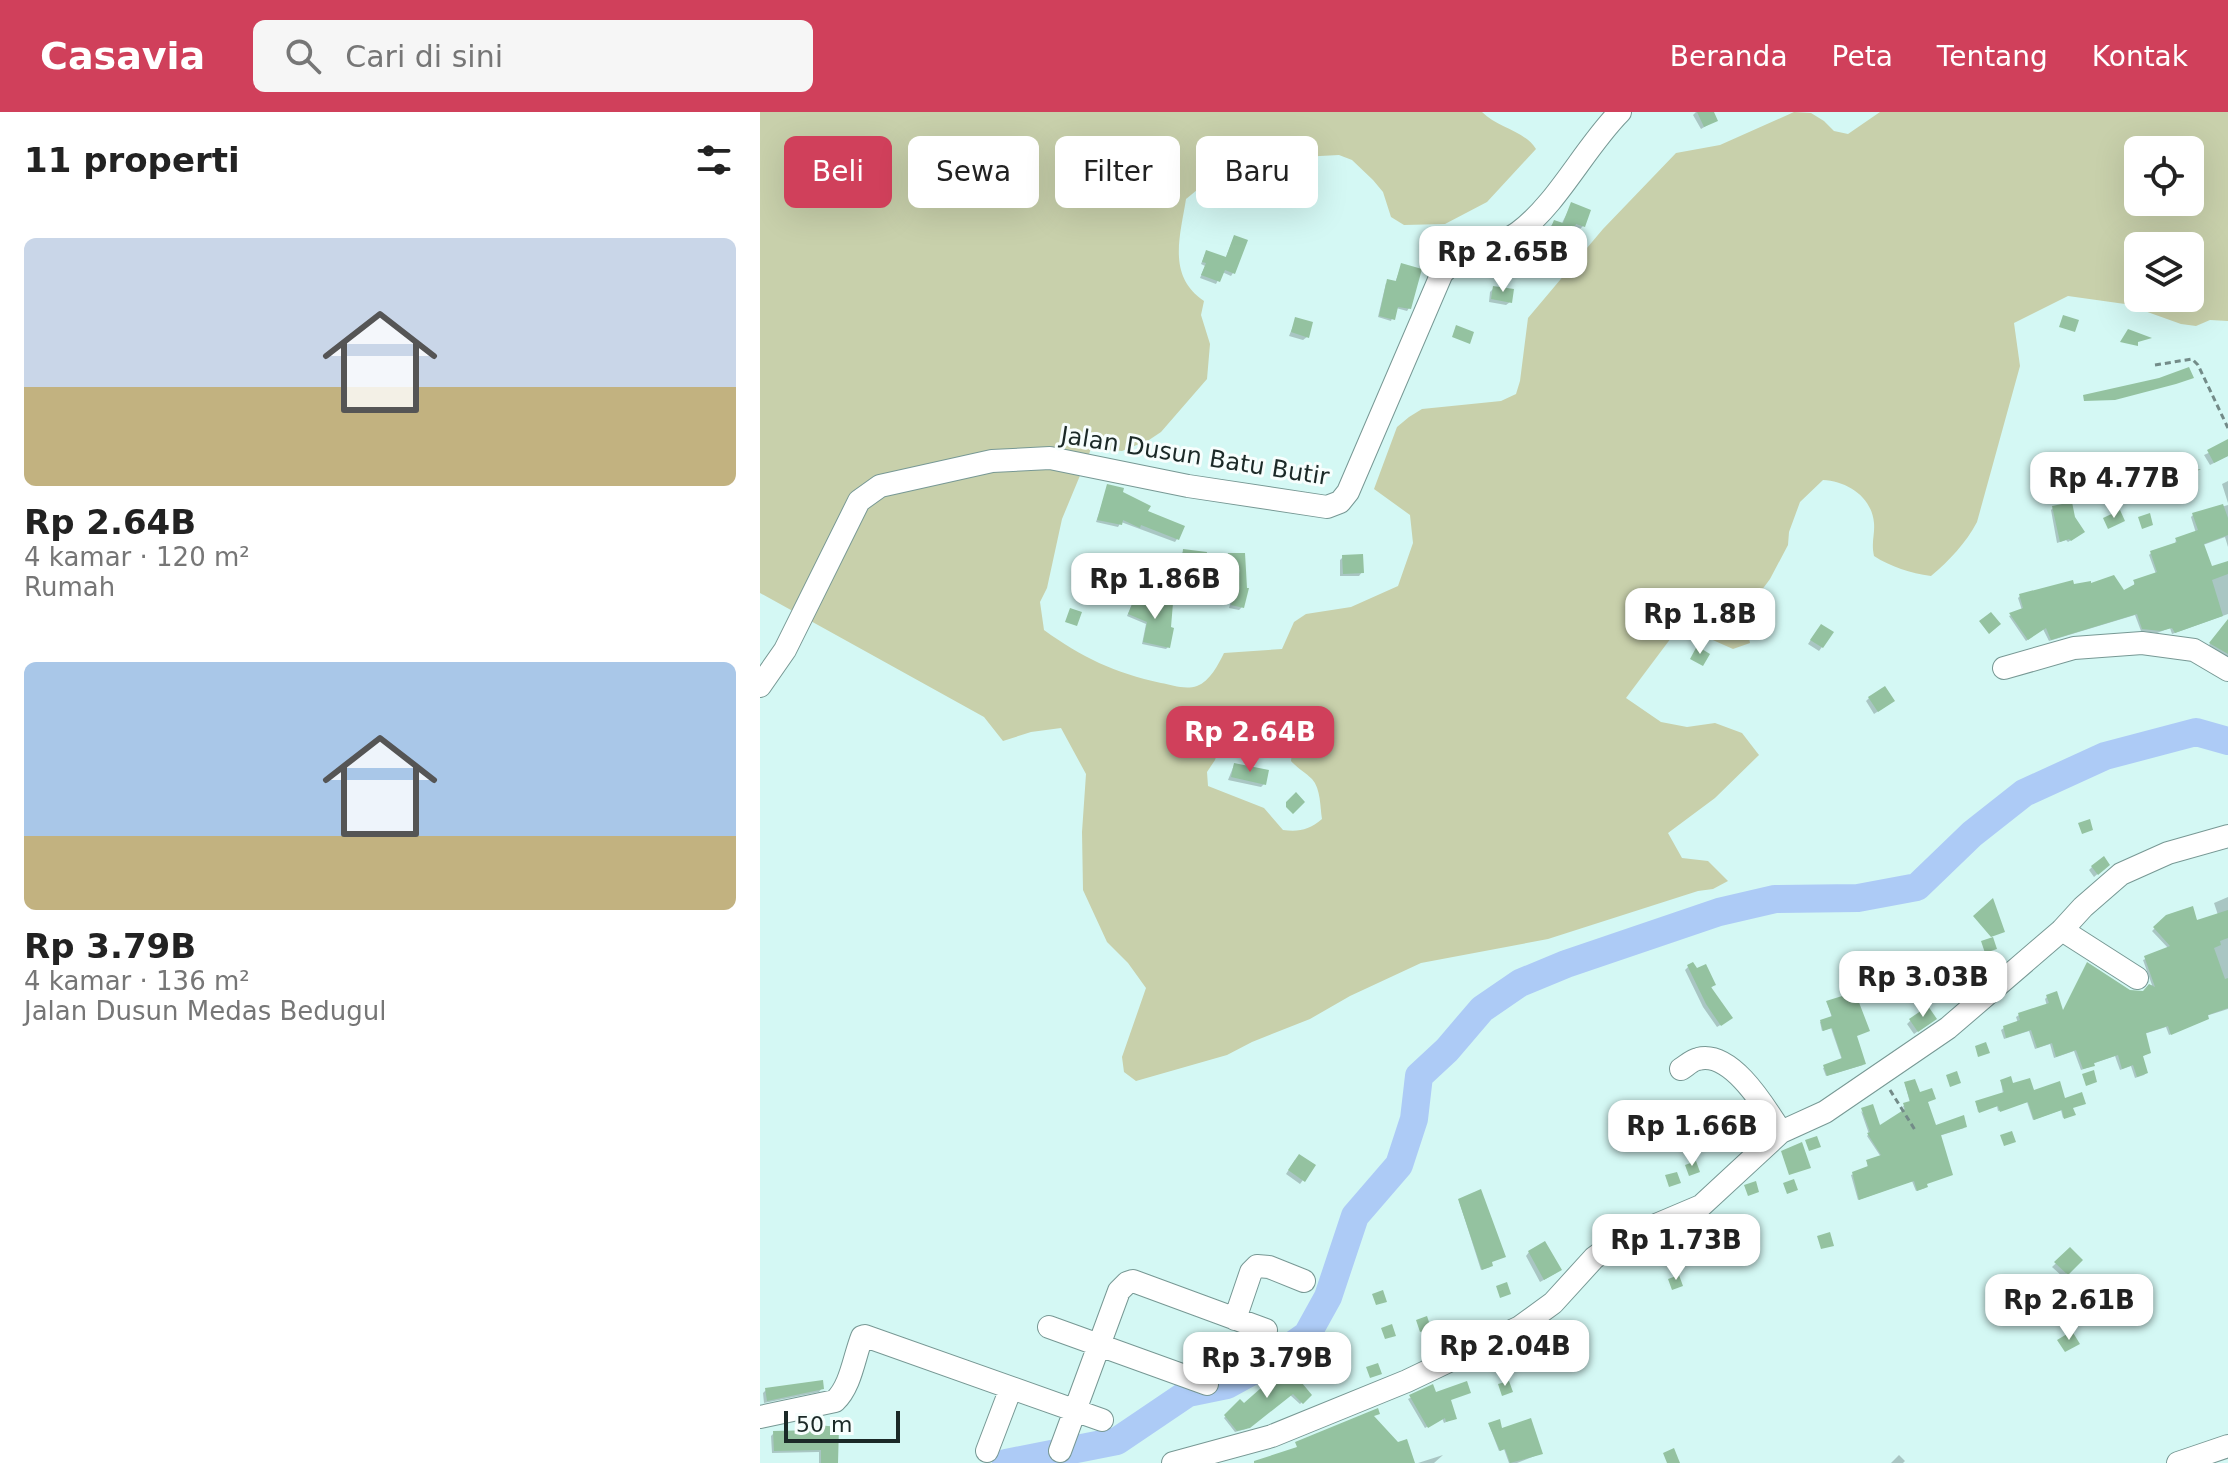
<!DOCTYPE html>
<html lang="id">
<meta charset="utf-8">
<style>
body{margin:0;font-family:"DejaVu Sans",sans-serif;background:#f6f6f6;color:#222;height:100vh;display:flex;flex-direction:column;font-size:30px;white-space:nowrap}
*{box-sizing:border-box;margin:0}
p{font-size:26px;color:#767676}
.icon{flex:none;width:44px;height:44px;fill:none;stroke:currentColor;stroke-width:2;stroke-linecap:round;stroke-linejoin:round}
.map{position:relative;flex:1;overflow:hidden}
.details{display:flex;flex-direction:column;background:#fff;width:760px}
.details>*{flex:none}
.banner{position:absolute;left:24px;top:24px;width:760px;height:72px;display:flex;gap:16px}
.buttons{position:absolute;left:1364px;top:24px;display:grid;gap:16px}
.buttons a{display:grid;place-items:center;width:80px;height:80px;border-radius:12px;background:#fff;box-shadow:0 8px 32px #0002;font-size:40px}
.scale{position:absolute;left:24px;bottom:20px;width:116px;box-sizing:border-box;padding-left:8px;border:4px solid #1b2927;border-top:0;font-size:22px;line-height:28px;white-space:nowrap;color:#1b2927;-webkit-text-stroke:6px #f7fefd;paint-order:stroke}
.price{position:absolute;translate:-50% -68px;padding:0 18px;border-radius:16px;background:#fff;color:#222;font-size:26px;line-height:52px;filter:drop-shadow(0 2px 4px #0008)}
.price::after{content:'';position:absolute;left:50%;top:48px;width:24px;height:18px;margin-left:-12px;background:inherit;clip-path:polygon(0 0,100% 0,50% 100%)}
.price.active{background:#d0405b;color:#fff}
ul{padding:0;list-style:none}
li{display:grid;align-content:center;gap:16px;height:424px;padding:0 24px}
li span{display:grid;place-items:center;height:248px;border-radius:12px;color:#555}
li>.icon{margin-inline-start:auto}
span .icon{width:144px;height:144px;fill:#fffc;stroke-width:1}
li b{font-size:34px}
h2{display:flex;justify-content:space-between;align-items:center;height:96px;padding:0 24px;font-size:34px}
.tag{padding:0 28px;border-radius:12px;background:#fff;box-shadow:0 8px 32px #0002;font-size:28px;line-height:72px}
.tag.active{background:#d0405b;color:#fff}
header{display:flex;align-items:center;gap:48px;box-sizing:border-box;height:112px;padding:0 40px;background:#d0405b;color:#fff}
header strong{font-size:38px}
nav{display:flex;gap:44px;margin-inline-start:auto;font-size:28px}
.search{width:560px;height:72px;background:#f6f6f6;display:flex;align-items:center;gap:20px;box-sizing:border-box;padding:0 28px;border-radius:12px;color:#767676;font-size:30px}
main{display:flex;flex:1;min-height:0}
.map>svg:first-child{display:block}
.green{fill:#c8d0ab;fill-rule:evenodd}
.shadow{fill:#0003}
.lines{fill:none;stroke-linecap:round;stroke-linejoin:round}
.river{stroke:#adcbf6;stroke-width:28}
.building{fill:#94c2a0}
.minor-casing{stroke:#779894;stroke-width:24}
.path{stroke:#738b88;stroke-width:3;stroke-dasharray:6 4;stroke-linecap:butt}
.minor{stroke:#fff;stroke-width:22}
.labels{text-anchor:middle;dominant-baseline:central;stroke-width:6;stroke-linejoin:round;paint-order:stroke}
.street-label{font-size:24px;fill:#1b2927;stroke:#f7fefd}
</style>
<header>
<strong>Casavia</strong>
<div class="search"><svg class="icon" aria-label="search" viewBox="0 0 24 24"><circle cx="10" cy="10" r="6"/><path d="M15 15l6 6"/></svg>Cari di sini</div>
<nav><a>Beranda</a><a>Peta</a><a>Tentang</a><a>Kontak</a></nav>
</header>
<main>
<section class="details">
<h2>11 properti<svg class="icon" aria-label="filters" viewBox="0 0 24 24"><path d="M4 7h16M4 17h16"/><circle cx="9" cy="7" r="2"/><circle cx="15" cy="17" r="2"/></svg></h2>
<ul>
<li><span style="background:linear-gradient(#c9d6e8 60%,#c2b280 0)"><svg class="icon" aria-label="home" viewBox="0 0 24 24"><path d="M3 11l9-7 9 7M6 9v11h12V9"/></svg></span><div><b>Rp 2.64B</b><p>4 kamar · 120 m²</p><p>Rumah</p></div></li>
<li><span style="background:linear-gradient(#a9c7e8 70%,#c2b280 0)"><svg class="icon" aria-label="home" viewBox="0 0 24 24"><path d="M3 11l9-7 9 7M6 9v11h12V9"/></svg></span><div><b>Rp 3.79B</b><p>4 kamar · 136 m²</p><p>Jalan Dusun Medas Bedugul</p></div></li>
</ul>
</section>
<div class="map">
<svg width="1468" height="1351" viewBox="0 0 1468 1351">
<rect width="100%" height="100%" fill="#d4f8f4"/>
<path class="green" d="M0 0H722C738 16 765 19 776 37L727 90 685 112 644 113 631 105 623 80 613 68 592 48 579 43 541 45 506 69 477 72 465 68 437 78 426 87C420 125 407 164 444 189L441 203 450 232 447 267 401 320 389 328 362 339 331 337 302 407 287 476 280 490 284 518C321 545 355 561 401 571 412 573 425 578 437 574 450 569 458 553 464 541L522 537 534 510 546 502 591 495 638 474 653 431 650 403 614 377 637 315 649 305 662 297 741 289 756 282 760 269 768 206 843 117 916 41 960 33 1034 0 1051 1 1064 9 1074 19 1088 22 1120 0H1468V209L1450 208 1436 214 1421 212 1365 192 1308 184 1254 211 1260 254 1217 410C1206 431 1189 449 1171 464 1150 461 1131 455 1114 444 1111 430 1115 423 1114 411 1112 385 1087 369 1063 368L1040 390 1029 420 1028 433 1010 467 984 502 990 531 973 537 928 517 914 522 866 586 901 610 927 615 955 611 982 621 999 643 955 686 908 721 922 746 948 749 968 769 953 777 938 779 788 827 661 851 590 884 550 907 492 930 467 943 376 969 364 960 362 945 386 876 368 851 347 830 323 778 322 720 326 662 301 616 271 620 243 629 224 605 0 481ZM1378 38H1430V90H1378ZM1378 134H1430V186H1378ZM533 608 534 622 531 649C537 656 546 661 552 667 561 677 560 695 562 707 549 718 539 720 523 718L504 696 448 674 447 660 455 648 465 621 484 610Z"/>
<path class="shadow" d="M936 0H952L956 8 941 17 933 3Z
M811 93 823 114 820 117 813 115 803 135 785 129 791 114 794 110 801 113Z
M474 125 473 161 471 164 462 160 456 172 440 166 445 154 441 152 445 142 465 147Z
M641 154 649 196 647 199 636 196 631 209 618 205 626 171H635Z
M734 176 750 190 746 193 729 190 730 180Z
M536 207 547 225 543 228 529 224Z
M1468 332V344L1450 353 1444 343Z
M1468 369V391L1462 372Z
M348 374 386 400 422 415 417 427 415 430 361 410 358 415 336 410Z
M1468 393V435L1465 425 1443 433 1451 457 1468 451V502L1412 522 1410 516 1397 521 1381 519 1375 503 1289 529 1283 517 1266 529 1249 504 1262 498 1258 486 1260 484 1313 475 1363 481 1374 475V469L1396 462 1389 443 1391 441 1415 433 1416 427 1436 421 1431 405 1433 403Z
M1293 396 1320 422 1308 430 1306 428 1297 431 1291 398Z
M424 439 443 452 440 455 435 478 432 481 417 479 421 442Z
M469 443H483L482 495 479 498 469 496 478 461H465V447Z
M583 445 602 460 599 464H580V448Z
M374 487 408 535 406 537 382 532 386 512 367 504Z
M1468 510V546L1449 533Z
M1058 517 1062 535 1059 539 1048 532Z
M1109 586 1129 592 1114 602 1106 589Z
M495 624 513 635 510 638H491V628Z
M474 653 504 672 501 675 468 668Z
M1348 753 1334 765 1329 758 1332 755Z
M1468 785V897L1446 904 1445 908 1409 923 1406 915 1384 922 1389 941 1381 945 1386 961 1384 963 1375 966 1371 954 1360 958 1355 944 1332 952 1330 955 1321 958 1314 939 1294 946 1290 932 1275 937 1269 919 1244 927 1241 918 1244 916 1258 911 1256 905 1259 903 1287 894 1285 887 1287 885 1302 901 1370 880 1383 881 1392 873 1383 848 1409 837 1392 819 1407 804 1436 810 1458 803 1454 791Z
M928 855 954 873 950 877 967 909 957 915 943 895 925 858Z
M1216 866 1217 870 1208 878 1205 871Z
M1067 890 1095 924 1103 953 1066 964 1063 956 1082 948 1071 916 1062 919 1060 910 1072 906Z
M1150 909 1171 910 1154 922 1147 912Z
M1241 970 1304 988 1311 996 1312 1003 1303 1006 1301 998 1273 1008 1267 990 1238 999 1237 994 1218 1000 1216 991 1243 982Z
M1145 972 1166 990 1174 1016H1204L1179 1024 1165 1076 1156 1079 1152 1069 1098 1088 1091 1063 1108 1057 1107 1050 1121 1045 1107 1024 1109 1022 1101 999 1119 1016 1145 1000 1143 994 1150 991Z
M535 1048 543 1068 540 1072 526 1062Z
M699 1089 730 1150V1155L721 1158Z
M1310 1138 1320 1148 1303 1165 1292 1155Z
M769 1140 796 1161 780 1170 766 1144Z
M527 1256 549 1283 540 1292 530 1283 486 1317 475 1320 464 1306 480 1290 483 1293Z
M672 1275 675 1282 689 1288 695 1306 684 1311 682 1306 665 1316 648 1287Z
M62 1276 59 1280 4 1291 3 1281 6 1278Z
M729 1313 741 1318 780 1342 757 1351H749L744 1337 739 1339Z
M58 1315 77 1351H59V1340L12 1341 11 1324 14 1321 55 1318Z
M683 1343 674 1351H658Z
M1139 1343 1145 1349 1143 1351H1131Z"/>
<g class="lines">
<path class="river" d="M246 1351 357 1329 428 1281 467 1273 507 1251 547 1223 568 1185 595 1104 639 1053 654 1007 659 964 687 938 722 897 760 871 806 852 959 800 1015 787 1098 786 1157 775 1212 722 1264 681 1345 644 1436 620 1468 629"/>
</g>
<path class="building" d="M937 0H954L958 9 944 15Z
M811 90 831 98 825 115 816 112 808 133 787 125 794 108 803 111Z
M474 123 488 128 475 162 465 158 460 170 441 163 446 151 442 150 446 138 466 145Z
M641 151 662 157 651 197 638 195 635 208 619 204 627 167 636 169Z
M733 174 754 177 752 191 731 187Z
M1303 203 1319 208 1315 220 1299 215Z
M535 205 553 210 549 226 531 220Z
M696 213 714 220 710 232 692 225Z
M1368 217 1392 226 1378 230V234L1360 230Z
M1429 255 1434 266 1416 272 1355 288 1324 289 1323 283 1399 266Z
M1468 327V344L1454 351 1447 338Z
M1441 357 1411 373 1395 374 1393 362Z
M347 372 364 376 363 380 391 394 388 399 425 414 419 428 381 413 380 416 363 408 362 413 337 408Z
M1312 390 1315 405 1325 420 1311 429 1309 427 1300 430 1292 394Z
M1463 392 1468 406V423L1444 432 1452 454 1468 449V462L1452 468 1463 504 1415 521 1412 516 1401 519 1382 517 1377 502 1291 528 1286 516 1268 528 1249 501 1263 496 1259 482 1313 468 1314 472 1331 469V471L1354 463 1364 478 1375 472 1373 468 1397 460 1390 439 1417 430 1415 426 1438 418 1432 401Z
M1360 398 1365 409 1348 417 1343 406Z
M1390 401 1393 413 1382 417 1378 405Z
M423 437 447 440 445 453 440 452 437 478 419 477Z
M468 441H485L487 476H489L484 496 471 493 480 458 468 459Z
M603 442 604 461 583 462 582 443Z
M356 470 369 475 364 486 352 481Z
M376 483 392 490 413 491 411 515 414 516 410 536 383 530 387 510 368 502Z
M310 496 322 500 317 514 305 510Z
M1231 500 1241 512 1229 522 1219 509Z
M1468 507V542L1449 531Z
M1061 512 1074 520 1063 536 1050 528Z
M937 534 950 542 943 554 930 547Z
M1125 574 1135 589 1118 600 1108 585Z
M494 622H515V636H494Z
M474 651 509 658 506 673 471 665Z
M536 680 545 690 533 702 526 695V690Z
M1330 707 1333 718 1322 722 1318 711Z
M1344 744 1350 753 1338 763 1331 754Z
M1233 786 1245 820 1231 825 1213 804Z
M1433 794 1437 808 1468 798V826L1460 829 1461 833 1454 836 1465 867 1468 866V896L1448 903 1449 907 1411 923 1408 914 1386 921 1391 941 1383 944 1388 961 1377 965 1373 953 1362 957 1358 943 1334 951 1335 954 1323 957 1316 938 1296 945 1292 931 1277 936 1271 918 1246 926 1243 914 1260 908 1258 901 1289 891 1286 883 1297 879 1303 898 1327 850 1370 878 1383 879 1389 872 1395 875 1384 844 1410 834 1393 815 1406 803Z
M1233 825 1237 837 1225 841 1221 829Z
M933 850 937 856 946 852 956 873 951 875 973 906 961 914 946 892 927 853Z
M1095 880 1110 919 1097 924 1106 952 1067 964 1063 953 1082 946 1072 916 1063 919 1060 908 1072 904 1066 889Z
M1168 894 1177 907 1158 920 1149 907Z
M1226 930 1230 941 1218 945 1215 934Z
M1334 958 1337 970 1326 974 1322 962Z
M1197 959 1201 971 1190 975 1186 963Z
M1251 964 1253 971 1270 966 1274 978 1300 969 1305 986 1322 980 1326 992 1313 996 1316 1003 1304 1007 1302 998 1274 1008 1268 990 1240 1000 1238 994 1219 1001 1215 989 1244 980 1240 968Z
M1155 967 1160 980 1172 976 1176 987 1168 990 1176 1013 1204 1003 1207 1015 1181 1023 1193 1063 1167 1072 1168 1075 1157 1079 1154 1069 1099 1088 1092 1060 1108 1054 1106 1048 1121 1043 1107 1021 1110 1020 1101 996 1113 992 1120 1013 1145 997 1143 991 1150 989 1144 970Z
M1252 1019 1256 1030 1244 1034 1240 1023Z
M1057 1024 1061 1035 1049 1039 1045 1028Z
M1042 1030 1051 1056 1029 1063 1021 1039Z
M539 1042 556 1053 545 1070 528 1058Z
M936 1049 940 1060 929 1064 925 1053Z
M917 1060 921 1071 909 1075 905 1063Z
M1034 1067 1038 1078 1027 1082 1023 1071Z
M996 1069 999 1080 988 1084 984 1073Z
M721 1077 746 1145 732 1150 733 1154 722 1158 698 1087Z
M1070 1120 1074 1134 1061 1137 1057 1124Z
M785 1129 802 1158 784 1168 768 1139Z
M912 1129 916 1141 904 1144 900 1133Z
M1310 1135 1323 1148 1308 1163 1294 1150Z
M919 1163 923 1174 912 1178 908 1167Z
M747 1170 751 1182 740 1186 736 1174Z
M623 1178 627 1190 616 1193 612 1182Z
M667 1204 671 1216 660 1220 656 1208Z
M632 1212 636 1224 625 1227 621 1216Z
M1312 1219 1320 1232 1305 1240 1297 1228Z
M618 1251 622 1262 610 1266 606 1255Z
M527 1253 552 1283 543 1292 533 1282 490 1316 477 1319 464 1303 480 1287 484 1291Z
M63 1268 64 1277 7 1289 5 1276Z
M707 1269 711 1281 691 1288 697 1307 686 1310 685 1306 668 1316 649 1283 673 1272 676 1280Z
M749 1269 753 1280 742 1284 738 1272Z
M618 1296 620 1302 614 1304 638 1330 647 1327 655 1351H494V1349L537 1335 535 1330Z
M771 1306 783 1342 750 1351 745 1337 740 1339 728 1311 740 1307 742 1316Z
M57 1313 79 1315 78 1351H61V1338L14 1339 13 1319 57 1318Z
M914 1336 920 1351H907L903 1341Z"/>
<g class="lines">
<g class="minor-casing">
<path id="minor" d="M1244 556 1314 536 1382 531 1434 538 1468 558
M0 574 25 538 99 389 120 374 232 349 290 346 428 374 567 395 580 390 588 380 682 161C702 141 736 137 759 120 798 91 825 35 860 0
M1302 818 1377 866
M921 957C926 954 932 948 938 947 972 938 1006 997 1021 1020
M475 1207 491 1160 497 1154 509 1155 544 1169
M289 1215 447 1272
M0 1305 75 1289C91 1274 94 1245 102 1225L105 1224 342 1308
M227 1339 251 1276
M300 1339 359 1179 367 1171 373 1169 506 1218
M413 1351 512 1324 647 1269 760 1215 793 1191 834 1146 856 1130 941 1094 1021 1020 1065 1000 1188 916 1302 818 1323 795 1361 762 1408 741 1468 724
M1418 1351 1468 1334"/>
</g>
<path class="path" d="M1395 253 1432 247 1438 253 1468 316
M1130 978 1155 1018"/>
<use href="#minor" class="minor"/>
</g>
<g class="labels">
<g class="street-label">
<text transform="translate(435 344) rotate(9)">Jalan Dusun Batu Butir</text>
</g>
</g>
</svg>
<div class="buttons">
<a><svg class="icon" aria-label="locate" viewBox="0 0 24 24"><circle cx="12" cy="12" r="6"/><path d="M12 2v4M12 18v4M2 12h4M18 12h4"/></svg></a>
<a><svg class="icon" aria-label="layers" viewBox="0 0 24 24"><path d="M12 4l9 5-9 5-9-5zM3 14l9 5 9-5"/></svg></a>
</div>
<div class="scale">50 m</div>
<b class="price" style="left:743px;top:182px">Rp 2.65B</b>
<b class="price" style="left:1354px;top:408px">Rp 4.77B</b>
<b class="price" style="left:395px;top:509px">Rp 1.86B</b>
<b class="price" style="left:940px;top:544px">Rp 1.8B</b>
<b class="price active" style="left:490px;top:662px">Rp 2.64B</b>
<b class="price" style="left:1163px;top:907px">Rp 3.03B</b>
<b class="price" style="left:932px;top:1056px">Rp 1.66B</b>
<b class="price" style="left:916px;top:1170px">Rp 1.73B</b>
<b class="price" style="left:1309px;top:1230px">Rp 2.61B</b>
<b class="price" style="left:745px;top:1276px">Rp 2.04B</b>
<b class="price" style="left:507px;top:1288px">Rp 3.79B</b>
<div class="banner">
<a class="tag active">Beli</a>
<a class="tag">Sewa</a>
<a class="tag">Filter</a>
<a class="tag">Baru</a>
</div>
</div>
</main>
